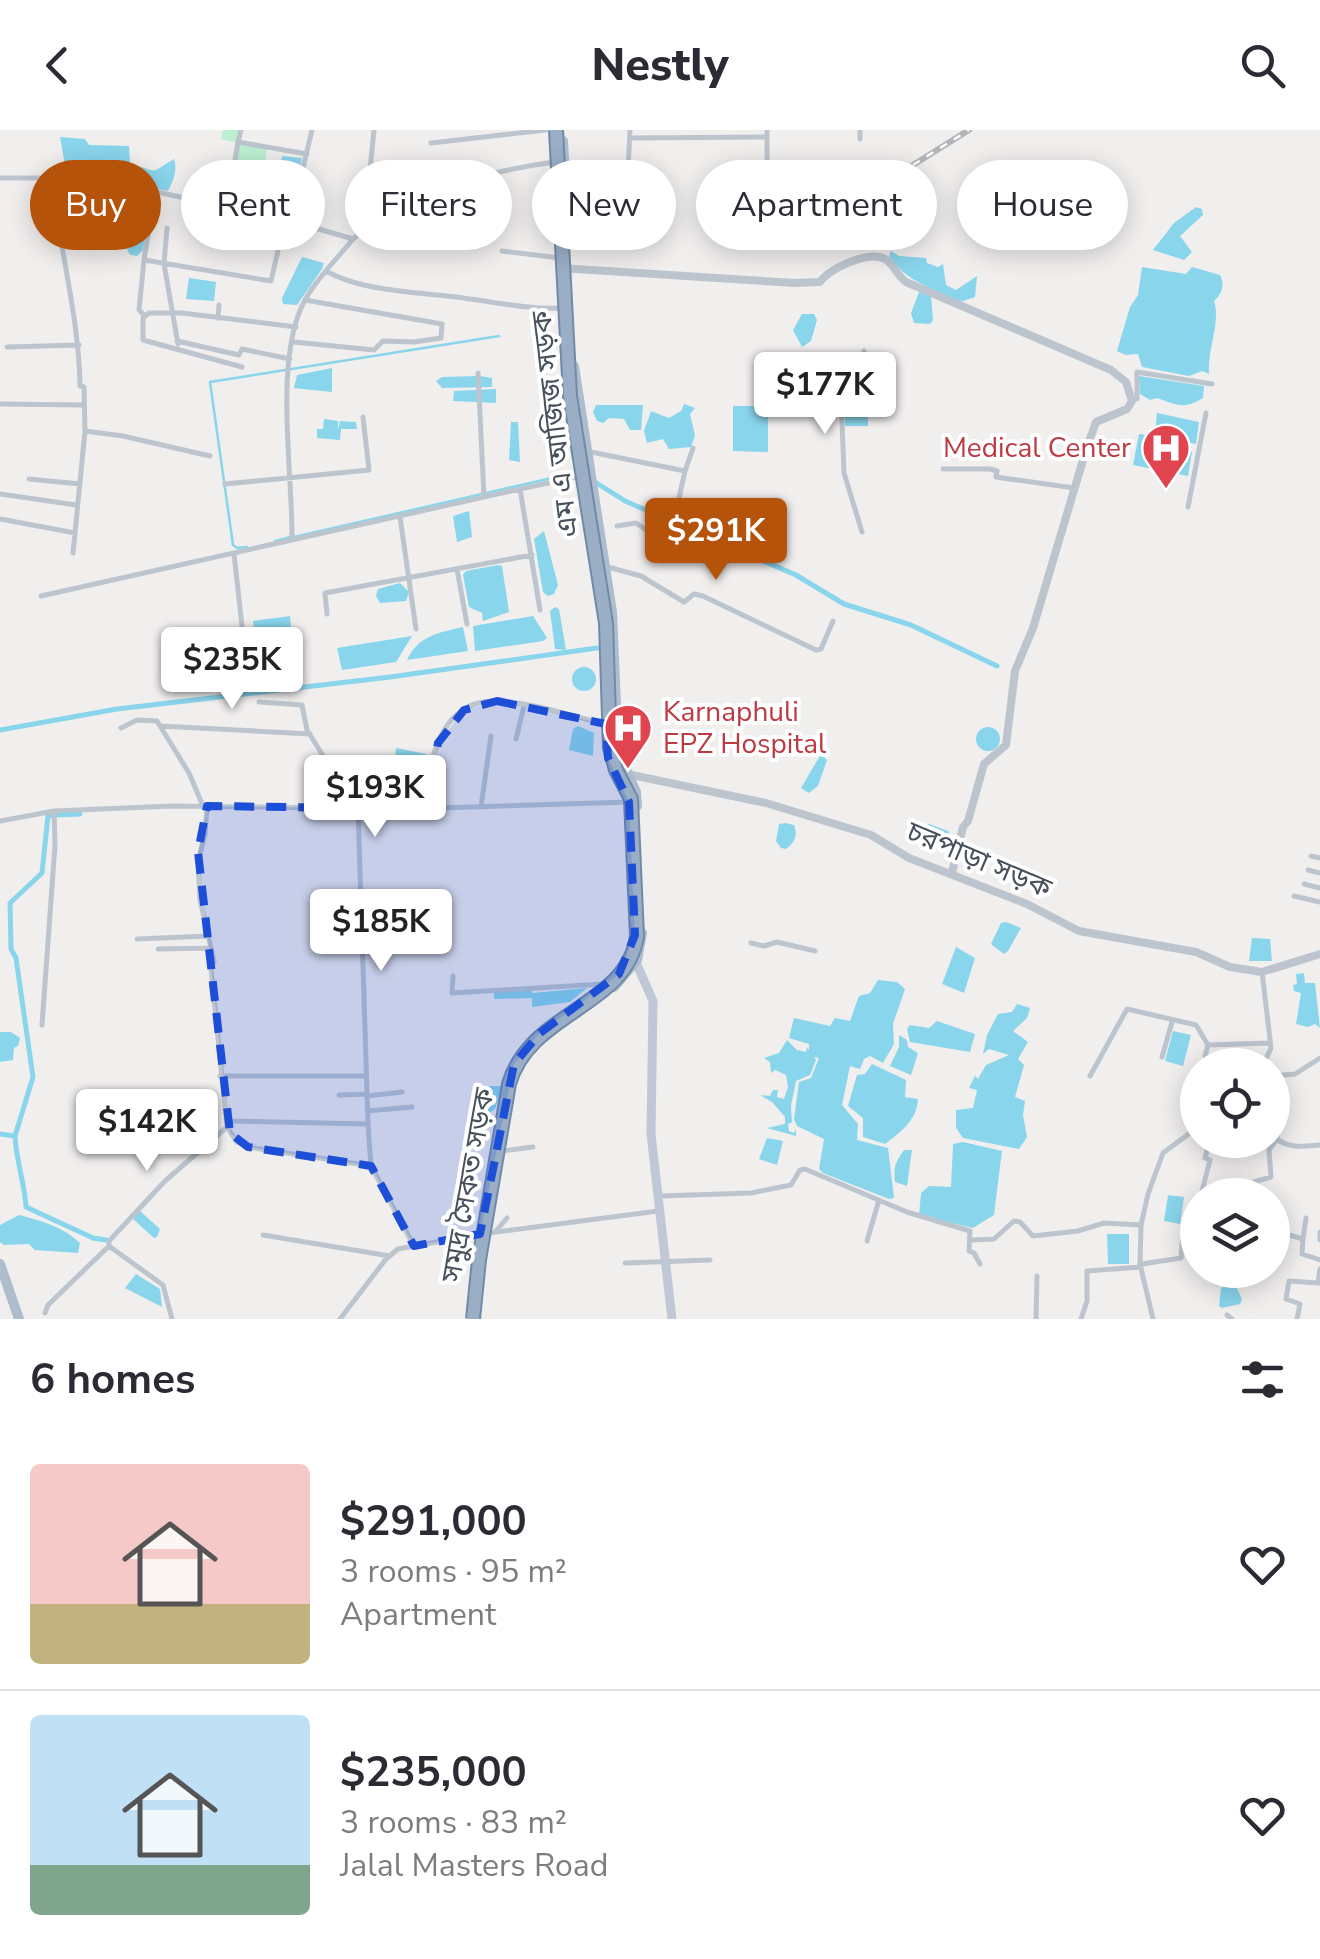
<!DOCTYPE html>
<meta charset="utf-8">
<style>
body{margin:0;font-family:"Nunito Sans","Noto Sans Bengali",sans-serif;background:#f2f2f3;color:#2b2b33;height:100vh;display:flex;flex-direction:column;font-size:38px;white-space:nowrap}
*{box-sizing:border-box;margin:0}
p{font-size:32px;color:#7c7c81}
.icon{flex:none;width:55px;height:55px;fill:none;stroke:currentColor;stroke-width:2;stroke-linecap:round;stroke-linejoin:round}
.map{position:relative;height:1189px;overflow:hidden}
.details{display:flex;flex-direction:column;background:#fff;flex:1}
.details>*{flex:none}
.hud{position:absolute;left:30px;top:30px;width:1260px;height:90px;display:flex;gap:20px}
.tools{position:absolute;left:1180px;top:918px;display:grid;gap:20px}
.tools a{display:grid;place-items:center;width:110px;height:110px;border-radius:50%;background:#fff;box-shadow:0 5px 25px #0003;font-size:50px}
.price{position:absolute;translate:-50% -85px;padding:0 22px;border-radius:10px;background:#fff;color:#222;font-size:32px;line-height:65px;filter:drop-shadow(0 2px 5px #0008)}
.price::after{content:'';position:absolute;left:50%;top:60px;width:30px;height:22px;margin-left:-15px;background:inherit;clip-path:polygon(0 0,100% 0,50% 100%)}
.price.on{background:#b45309;color:#fff}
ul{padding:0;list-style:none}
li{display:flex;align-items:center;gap:30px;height:250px;padding:0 30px}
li+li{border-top:2px solid #e1e1e2}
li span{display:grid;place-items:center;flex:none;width:280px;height:200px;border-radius:10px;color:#555}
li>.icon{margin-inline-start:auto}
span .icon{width:120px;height:120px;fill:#fffc;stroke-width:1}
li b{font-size:42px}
h2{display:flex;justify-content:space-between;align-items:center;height:120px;padding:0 30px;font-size:42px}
.pill{padding:0 35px;border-radius:45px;background:#fff;box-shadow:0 5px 25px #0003;font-size:35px;line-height:90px}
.pill.on{background:#b45309;color:#fff}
header{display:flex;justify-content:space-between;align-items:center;height:130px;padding:0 30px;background:#fff;font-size:45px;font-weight:800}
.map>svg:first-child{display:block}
.green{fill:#bcefd2}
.water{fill:#89d5ec}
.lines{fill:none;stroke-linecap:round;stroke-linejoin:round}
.stream{stroke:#89d5ec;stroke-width:2.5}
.canal{stroke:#89d5ec;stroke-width:5}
.minor{stroke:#bcc5ce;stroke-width:5}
.tertiary{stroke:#bcc5ce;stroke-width:8}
.secondary{stroke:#bfc9d6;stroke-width:9}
.primary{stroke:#aebdce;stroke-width:10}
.rail-casing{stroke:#b1b4b9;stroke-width:6}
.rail{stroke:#fff;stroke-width:2.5;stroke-dasharray:8;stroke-linecap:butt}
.trunk-bridge-casing{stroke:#718aa9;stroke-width:16;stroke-linecap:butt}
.trunk-bridge{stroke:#9aaec6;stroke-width:12}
.marked{fill:#1d4ed8;fill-opacity:0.2;stroke:#1d4ed8;stroke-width:8;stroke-dasharray:20 12;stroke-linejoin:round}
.labels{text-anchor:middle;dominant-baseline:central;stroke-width:8;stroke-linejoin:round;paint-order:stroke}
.street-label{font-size:28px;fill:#46515c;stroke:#fff}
.health-label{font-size:28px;fill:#be3a42;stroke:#fff;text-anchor:end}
</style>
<header><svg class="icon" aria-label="back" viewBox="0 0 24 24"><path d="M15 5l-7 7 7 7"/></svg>Nestly<svg class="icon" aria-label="search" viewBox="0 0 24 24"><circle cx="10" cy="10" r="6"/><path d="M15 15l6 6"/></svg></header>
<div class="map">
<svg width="1320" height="1189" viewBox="0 0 1320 1189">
<rect width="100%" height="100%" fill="#f1eeee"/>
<path class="green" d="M223 0H241L239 12 267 19 262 65H259L258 71 240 68 241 59 231 57 238 13 221 9Z"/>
<path class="water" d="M60 7 85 9 89 15 129 16 130 33C162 44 149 43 174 29 178 40 173 51 168 61L66 41Z
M282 26 302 28 296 58 277 54Z
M66 65 93 69V90L72 86 69 81H59L61 70Z
M1196 77 1202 79 1203 85 1180 106 1192 122 1184 130 1153 120 1174 93Z
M132 97 146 100 143 120 137 126 130 125 127 119Z
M891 121 899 126 926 128 927 133 938 137 943 134 946 155 956 160 977 146 975 167 960 172C933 158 906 152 889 126Z
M302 127 324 133 322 139 297 175 283 174 282 168Z
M1142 137 1186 144 1192 137 1220 145C1225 155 1222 164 1214 171 1221 192 1207 220 1209 244L1202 241 1189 246 1142 237 1138 224 1126 225 1117 221 1130 177 1138 165Z
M189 148 216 152 214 171 186 169Z
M919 162 931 165 933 190 930 194 914 193 911 183Z
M802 184H814L817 190 811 211 802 217 793 200Z
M332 238V262L294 258 297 245Z
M480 246 492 248V257L442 258 436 251 442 247Z
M1139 246 1204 256 1203 268C1184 280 1177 275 1157 268L1150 270 1140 264Z
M496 259V273L453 271 454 261Z
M845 259H868V296H845Z
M684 274 695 278 690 284 695 305 691 317 669 319 663 309 647 313 644 301 651 281 669 288 681 281Z
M596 275H643L641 300H630L624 289 609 288 603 293 597 291 593 282Z
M733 276H768V322L733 321Z
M1157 283 1199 292 1196 314 1165 308 1169 317 1192 322 1188 346 1133 335 1139 304 1162 307 1155 305Z
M324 289 338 291V300L340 291 356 292 357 299H341L340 310 317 308V299H323Z
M511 292H518L520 332 509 330Z
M469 381 472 407 457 412 453 386Z
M544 401 558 455 554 464 548 466 543 462 534 409Z
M498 435 502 436 509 482 483 491 482 483 469 477 463 445 466 441Z
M400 453 409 462 406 471 380 473 376 466 378 459Z
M555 477 559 479 566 520 555 519 550 481Z
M290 486 295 545 264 551 260 544 253 491Z
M533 486 547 508 543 511 475 521 473 496Z
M463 497 468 521 407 530C419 505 438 503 463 497Z
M412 506 396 532 342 540 337 518Z
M572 549a12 12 0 1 1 24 0a12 12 0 1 1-24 0Z
M578 596 594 603 593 626 569 620 573 599Z
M976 609a12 12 0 1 1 24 0a12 12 0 1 1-24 0Z
M396 618 426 624 420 638 394 633Z
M821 624 827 630 818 656 809 663 801 658Z
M785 693 794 695C798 706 795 712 786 719L781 718 776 711 779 694Z
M929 694 948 701 954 709 939 712 923 707 922 696Z
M1006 792 1021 798 1008 821 1004 824 991 814 1001 793Z
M1252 808 1270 809 1272 831H1249Z
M956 817 975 828 964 863 942 854Z
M1304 843 1305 853H1315L1320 898 1315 894 1308 897 1296 894 1301 863 1294 861 1293 855 1297 854 1296 844Z
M878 850 897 852 905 859 893 894 894 914 883 933 870 926 864 929 860 939 850 936 842 975 858 994 857 1010 888 1018 894 1068 889 1069 823 1043 819 1039 824 1009 797 996 794 989 799 952 811 948 819 928 814 927 816 930 810 945 796 951 791 976 792 992 788 994 789 1001 794 1003 796 999V1006L767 998 785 994V987L772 972 760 965 770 966 773 960H778L777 967 784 969 788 957 786 945 775 940 771 943 770 932 764 928 779 923 787 910 797 920 806 922 807 917 809 920V914L789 908 794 888 830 896 835 888 850 891 859 866 870 863Z
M587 858 570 872 532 877V868L494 869V861L531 860 532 863Z
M1017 874 1030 878 1027 888 1013 901 1028 912 1018 929 1024 935 1015 967 1025 971 1023 985 1027 1007 1019 1019 963 1008 956 998V980L973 978 977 960 969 958 975 946 978 949 986 935 1009 925 989 919 983 924 987 905 998 884 1012 882Z
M937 891 975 904 970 922 910 912 907 899 910 895 929 898Z
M1173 901 1191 905 1183 936 1165 931Z
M0 902H11L20 908 18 916 14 918 13 930 0 932Z
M899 905 907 910 908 917 918 923 911 945 890 936 899 917Z
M872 934 906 950 905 967 918 969C917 990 901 1002 885 1014L863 1007V988L848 976 857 945 865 944Z
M489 956H503L495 979 486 985 477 977V965H488L490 973Z
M767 1008 783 1011 777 1035 759 1029Z
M963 1012 1002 1021 994 1085 973 1098 919 1085 921 1063 929 1056 951 1057 953 1014Z
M904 1020H912L907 1056 895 1052C893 1037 896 1031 904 1020Z
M1168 1065 1184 1067 1180 1094 1164 1091Z
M140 1081 160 1099 157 1107 154 1108 133 1089Z
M19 1085C40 1090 65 1098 80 1113L78 1123 35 1120 29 1114 4 1115 0 1112V1095Z
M1107 1104H1129V1134H1108Z
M136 1144 160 1159 162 1177 125 1158Z
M1230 1154H1235L1242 1169 1240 1174 1222 1178 1219 1176 1221 1158Z"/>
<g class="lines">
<path class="stream" d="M294 407 565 345
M275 411 291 407
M247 417 237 418 233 415 210 252 499 206"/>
<path class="canal" d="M595 352 625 371 796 445 844 474 911 495 997 536
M0 600 117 579 390 547 597 518
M56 685 80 684
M0 1004 15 1006C16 1031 25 1054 26 1077L93 1108 106 1110
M15 1006 33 947 16 828 11 819 10 773 42 743 48 686 53 685"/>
<path class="minor" d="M767 7V57
M630 8 767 7V0
M860 9V0
M238 12 241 0
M431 13 546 0
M565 41 614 45 628 40 630 0
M0 48H52C59 118 79 186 80 256L84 257 85 301 73 423
M52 48 71 47 143 59 291 91 353 109C408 61 484 42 554 32
M231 57 242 59 241 62
M228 73 238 12 307 24
M291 89 312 0
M167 98 164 134 178 214
M364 100 374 0
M502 121 560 128
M144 130 155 62
M326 141C364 163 426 162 470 169 501 173 531 180 563 178
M145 186 139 180 144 130 271 151 285 90
M218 188 219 175
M177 211 239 225 242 219 290 229
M294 212 374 220 383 211 414 212 441 208 442 194 305 170
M7 217 79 215
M864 221 871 243 870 263H888
M242 237 143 210V188L149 183H182L296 197
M478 243 484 367
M1137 269V242L1212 254
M0 274 84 275
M85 301 123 306 210 326
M586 321 685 341 693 318
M943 339H990L997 341 996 347 1074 358
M29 349 80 354
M225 354 369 340 363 287
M520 359 581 346
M0 364 76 375
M1188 377 1206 283
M400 387 416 499
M0 389 75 403
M617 396 636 393 652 404 670 408 685 341
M862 402 844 343 841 266 843 259 868 258
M292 410C293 344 273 228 305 170 317 148 337 129 353 109
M234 424 249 559
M604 436 641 446 684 472 694 464 703 466 816 520 821 519 833 491
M457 439 467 494
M41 466 520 359 540 480
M327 484 325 463 532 425
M259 572 302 575 307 600 355 677
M160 596 310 604
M121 598 137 590 157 591 189 643 203 676
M516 609 524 576
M207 676 205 705 198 731 200 770 214 831 211 839 227 997 237 1012 248 1017 371 1036 414 1116
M481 677 491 606
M428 678C426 635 439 573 492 571 523 570 575 587 606 594
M0 691 54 681 172 676 408 679 629 672
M1311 726 1320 728
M1308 740 1320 743
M1304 754 1320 758
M1294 766 1320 772
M137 809 208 806
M751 813 764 816 777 812 815 821
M158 819 211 818
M1262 842 1271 918 1263 935
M453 846 452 863 602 854
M42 895 55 715 54 681
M1208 915 1270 913
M1162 927 1172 892
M220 946H366
M1090 946 1127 879 1196 895 1208 915 1205 926 1209 935
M1272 946 1295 944 1320 928
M339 965 367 964
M367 966 402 962
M367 981 412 977
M228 991 368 994 358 678
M368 994 371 1036
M1277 1009C1289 1019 1305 1016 1320 1015
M502 1021 533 1017
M1201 1065 1210 1030 1205 1028 1209 1013 1204 1010
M1246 1065 1254 1052 1271 1047 1269 1020 1277 1009 1281 945
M660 1066 751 1063 791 1055 800 1040 805 1039 907 1082 970 1101 969 1121 974 1123 980 1134
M1272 1100 1303 1109 1302 1124 1320 1130
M496 1101 507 1088
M1320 1102V1110
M263 1105 390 1126
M1303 1109 1306 1088
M972 1110 994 1109 1014 1091 1020 1092 1033 1106 1078 1101 1104 1093 1141 1095
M867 1111 879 1070
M109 1116 163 1155 172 1189
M625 1133 710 1130
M1142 1134 1181 1128 1183 1105 1198 1106
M45 1183 48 1175 109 1116V1111L165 1051 227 997
M1227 1185 1232 1189
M340 1189 386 1129 398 1119 488 1103 658 1081
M1036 1189 1037 1146
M1081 1189 1087 1171V1141L1141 1137
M1153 1189 1140 1134 1141 1095 1148 1064 1163 1023 1198 997
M1297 1189 1300 1174 1286 1169 1289 1151 1318 1153 1320 1139"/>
<path class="tertiary" d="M560 138 795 153 820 152C830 138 869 120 885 129 894 134 897 146 906 152L1111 240 1126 252 1132 271 1127 279 1096 292 1086 320 1033 498 1015 541 1006 615 984 634 968 691 963 697 952 743
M627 644 766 673 871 705 909 728 1027 774 1079 801 1196 822 1230 837 1262 842 1320 824"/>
<path class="secondary" d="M634 828 653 871 651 1004 672 1189"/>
<path class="primary" d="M563 11 566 69
M574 236 612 482 618 622 636 662 637 676
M614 857 637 830 642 803
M0 1134 19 1189"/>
<g class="rail-casing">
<path id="rail" d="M913 35 969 0"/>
</g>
<use href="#rail" class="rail"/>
<g class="trunk-bridge-casing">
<path id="trunk-bridge" d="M473 1189 479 1130 509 954C530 881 627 877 637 806L631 669 616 640 610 618 606 493 570 266 556 0"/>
</g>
<use href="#trunk-bridge" class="trunk-bridge"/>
</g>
<path class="marked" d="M497 571 606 594 608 628 629 672 635 805 619 844 540 903 514 934 480 1104 414 1116 371 1036 248 1017 230 1003 198 722 207 676 427 679 438 613 464 580Z"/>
<defs>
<g id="hospital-pin" transform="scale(2.5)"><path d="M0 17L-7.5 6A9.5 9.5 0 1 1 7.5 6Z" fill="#e0444e" stroke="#fff"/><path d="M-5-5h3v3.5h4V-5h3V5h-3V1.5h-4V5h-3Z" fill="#fff"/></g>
</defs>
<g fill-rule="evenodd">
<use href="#hospital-pin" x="1166" y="318"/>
<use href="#hospital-pin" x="628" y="598"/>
</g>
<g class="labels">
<g class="street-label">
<text transform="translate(555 294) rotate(-97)">এম এ আজিজ সড়ক</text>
<text transform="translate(979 730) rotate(23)">চরপাড়া সড়ক</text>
<text transform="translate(468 1055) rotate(-80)">সমুদ্র সৈকত সড়ক</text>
</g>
<g class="health-label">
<text x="1131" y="318">Medical Center</text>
<text x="663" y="582" text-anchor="start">Karnaphuli<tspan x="663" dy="32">EPZ Hospital</tspan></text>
</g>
</g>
</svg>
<div class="tools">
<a><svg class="icon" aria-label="locate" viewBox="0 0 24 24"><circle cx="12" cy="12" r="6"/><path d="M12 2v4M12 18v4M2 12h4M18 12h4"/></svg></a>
<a><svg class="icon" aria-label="layers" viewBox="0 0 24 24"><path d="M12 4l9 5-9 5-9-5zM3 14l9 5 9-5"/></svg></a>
</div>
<b class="price" style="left:825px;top:307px">$177K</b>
<b class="price on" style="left:716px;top:453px">$291K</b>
<b class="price" style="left:232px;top:582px">$235K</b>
<b class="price" style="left:375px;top:710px">$193K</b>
<b class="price" style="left:381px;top:844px">$185K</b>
<b class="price" style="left:147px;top:1044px">$142K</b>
<div class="hud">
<a class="pill on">Buy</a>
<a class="pill">Rent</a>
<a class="pill">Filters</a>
<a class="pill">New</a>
<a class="pill">Apartment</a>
<a class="pill">House</a>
</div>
</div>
<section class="details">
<h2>6 homes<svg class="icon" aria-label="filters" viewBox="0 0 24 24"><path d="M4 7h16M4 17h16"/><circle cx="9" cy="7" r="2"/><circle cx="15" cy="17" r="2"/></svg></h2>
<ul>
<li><span style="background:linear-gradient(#f6c9c9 70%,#c2b280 0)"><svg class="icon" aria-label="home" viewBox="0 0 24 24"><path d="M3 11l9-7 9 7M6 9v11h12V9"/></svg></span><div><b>$291,000</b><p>3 rooms · 95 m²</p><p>Apartment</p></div><svg class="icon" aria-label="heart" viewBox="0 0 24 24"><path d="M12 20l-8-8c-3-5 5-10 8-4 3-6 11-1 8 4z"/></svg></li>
<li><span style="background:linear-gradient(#bfe0f5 75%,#7fa58c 0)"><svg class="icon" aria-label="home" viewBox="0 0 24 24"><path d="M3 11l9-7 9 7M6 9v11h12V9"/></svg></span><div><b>$235,000</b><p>3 rooms · 83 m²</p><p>Jalal Masters Road</p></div><svg class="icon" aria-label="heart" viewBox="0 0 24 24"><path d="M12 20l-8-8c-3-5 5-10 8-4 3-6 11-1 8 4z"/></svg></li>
</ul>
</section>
